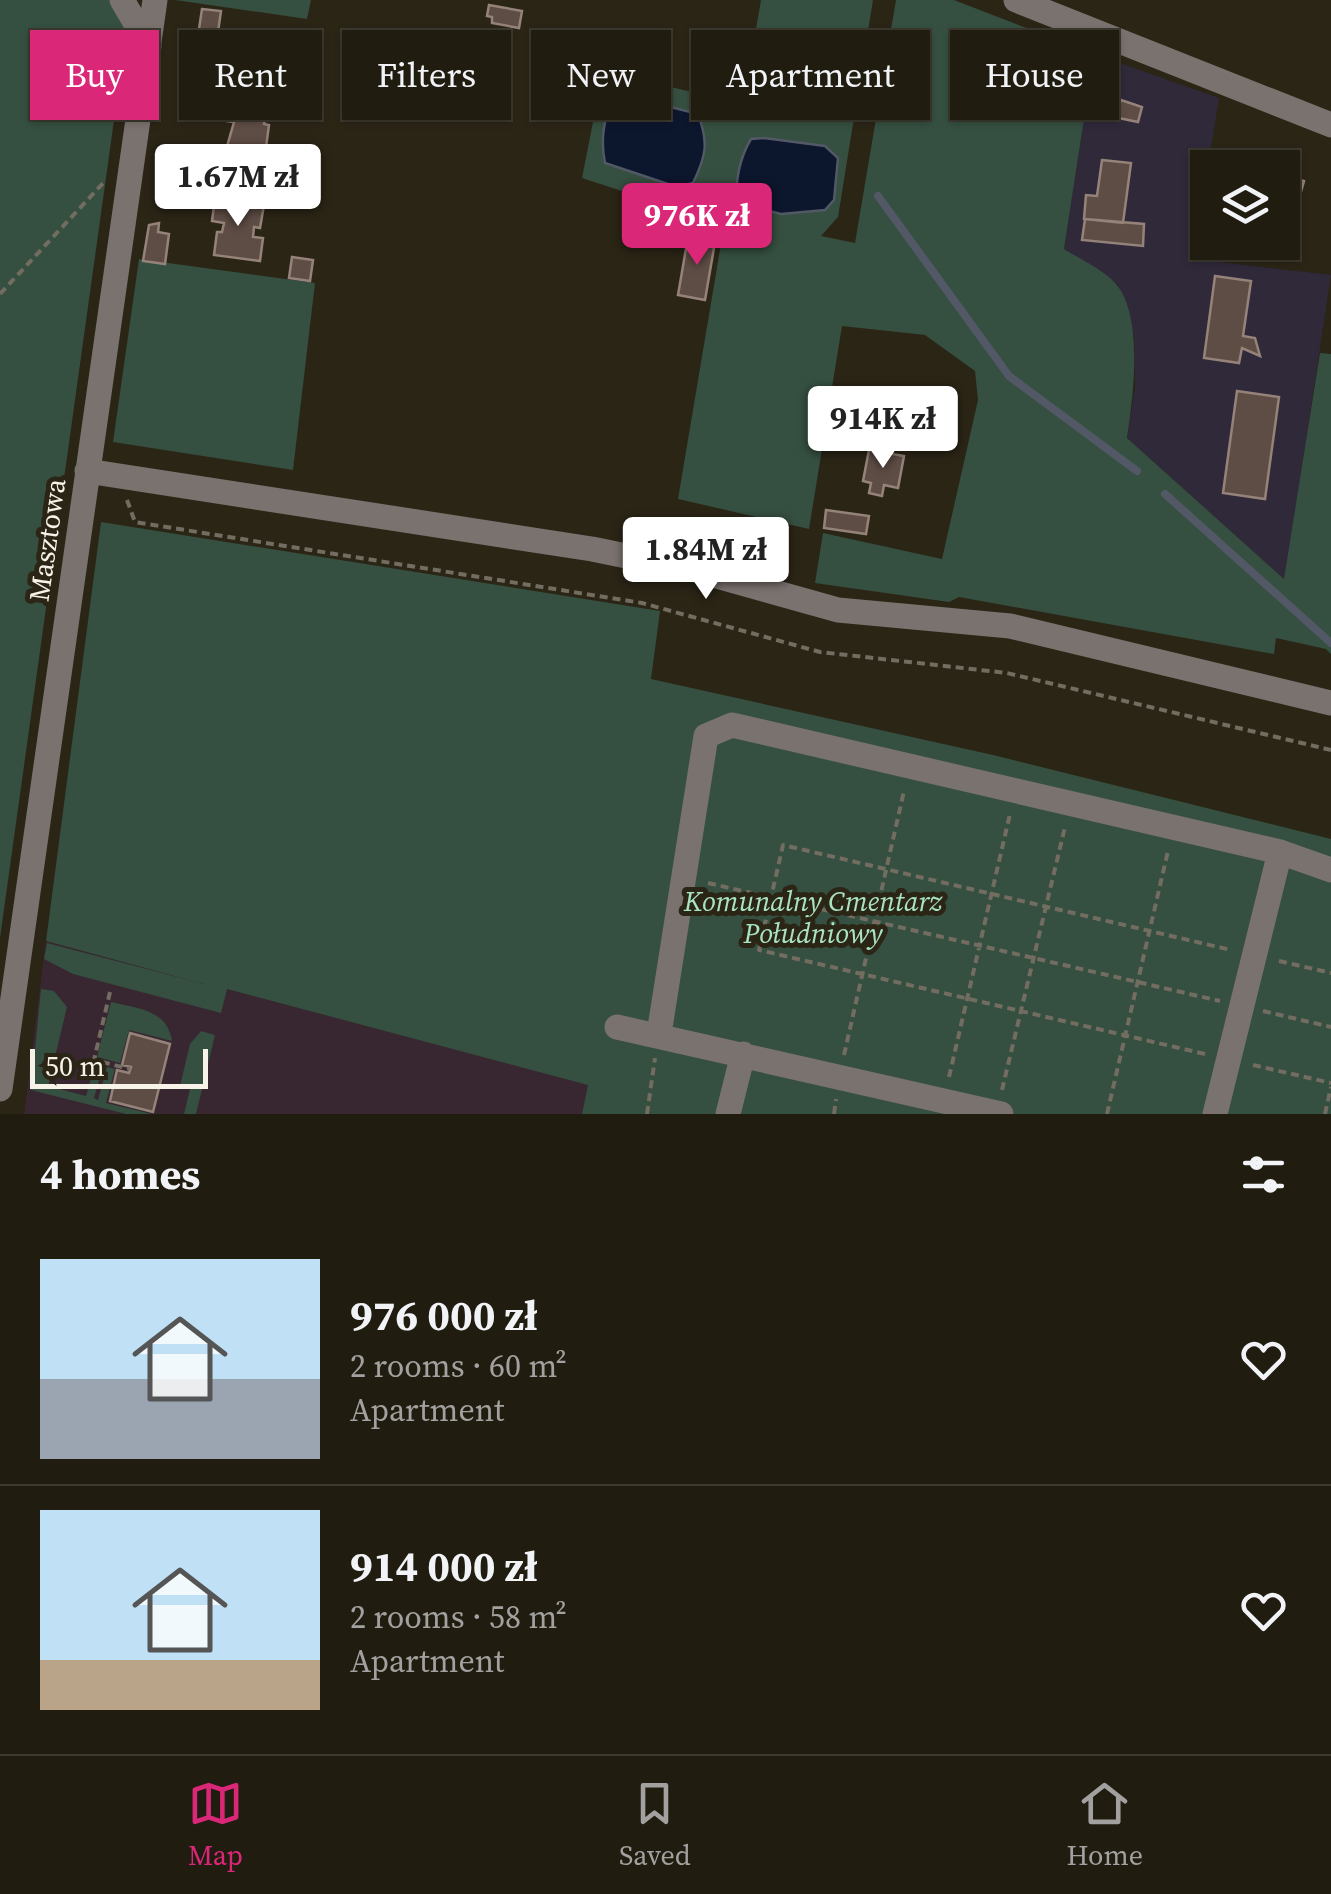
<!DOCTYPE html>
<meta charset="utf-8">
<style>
body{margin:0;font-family:"Source Serif 4",serif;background:#2d291e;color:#f1f3f6;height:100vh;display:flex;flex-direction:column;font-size:38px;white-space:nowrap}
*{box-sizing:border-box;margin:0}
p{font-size:32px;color:#a2a19f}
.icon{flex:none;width:55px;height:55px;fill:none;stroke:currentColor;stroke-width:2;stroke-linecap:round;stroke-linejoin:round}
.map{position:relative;height:1114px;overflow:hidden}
.details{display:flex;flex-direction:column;background:#201c10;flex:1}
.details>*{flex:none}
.top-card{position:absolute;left:30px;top:30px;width:1272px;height:90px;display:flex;gap:20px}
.fabs{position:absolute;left:1190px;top:150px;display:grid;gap:20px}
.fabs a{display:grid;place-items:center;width:110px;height:110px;border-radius:0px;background:#201c10;box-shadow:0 2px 8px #0004,0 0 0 2px #3d3a30;font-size:50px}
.scale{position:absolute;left:30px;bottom:25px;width:178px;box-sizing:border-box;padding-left:10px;border:5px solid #f7f3e9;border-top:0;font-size:28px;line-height:35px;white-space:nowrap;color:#f7f3e9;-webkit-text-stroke:8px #2b2516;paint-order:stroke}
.price{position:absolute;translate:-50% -85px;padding:0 22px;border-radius:10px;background:#fff;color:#222;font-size:32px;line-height:65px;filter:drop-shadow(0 2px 5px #0008)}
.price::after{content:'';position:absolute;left:50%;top:60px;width:30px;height:22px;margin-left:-15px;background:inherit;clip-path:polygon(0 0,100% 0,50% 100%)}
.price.on{background:#db2777;color:#fff}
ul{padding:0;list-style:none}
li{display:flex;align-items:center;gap:30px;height:250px;padding:0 40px}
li+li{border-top:2px solid #3d3a30}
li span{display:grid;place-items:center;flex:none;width:280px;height:200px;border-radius:0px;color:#555}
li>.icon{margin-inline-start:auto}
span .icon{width:120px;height:120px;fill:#fffc;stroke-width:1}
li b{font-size:42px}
h2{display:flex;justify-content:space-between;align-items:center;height:120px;padding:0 40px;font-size:42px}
.tag{padding:0 35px;border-radius:0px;background:#201c10;box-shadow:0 2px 8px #0004,0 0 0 2px #3d3a30;font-size:35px;line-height:90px}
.tag.on{background:#db2777;color:#fff}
.menu{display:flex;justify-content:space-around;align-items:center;height:140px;border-top:2px solid #3d3a30;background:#201c10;font-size:28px;color:#a2a19f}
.menu a{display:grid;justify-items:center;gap:5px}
.menu .on{color:#db2777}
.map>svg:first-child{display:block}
.commercial{fill:#382731}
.industrial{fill:#2f293a}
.green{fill:#354f40}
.water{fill:#0c162d;stroke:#525865;stroke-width:2.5}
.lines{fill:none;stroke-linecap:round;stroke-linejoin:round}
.stream{stroke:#525865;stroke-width:8}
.building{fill:#5e4d45;stroke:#95837a;stroke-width:2.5}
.path{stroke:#726d60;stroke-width:4;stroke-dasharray:8 5;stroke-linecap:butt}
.minor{stroke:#7a726e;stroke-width:25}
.labels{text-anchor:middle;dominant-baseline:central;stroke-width:10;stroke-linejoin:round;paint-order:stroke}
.street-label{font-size:28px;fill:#f7f3e9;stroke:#2b2516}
.park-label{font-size:28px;font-style:italic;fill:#a9e4c2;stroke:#2b2516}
</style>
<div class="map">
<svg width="1331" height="1114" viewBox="0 0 1331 1114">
<rect width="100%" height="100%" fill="#2b2516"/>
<path class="commercial" d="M46 941 589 1085 582 1114H24Z"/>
<path class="industrial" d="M1094 54 1219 98 1193 259 1331 275 1285 580 1127 438 1135 387 1134 336 1118 285 1064 249Z"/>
<path class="green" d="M0 0H110L127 27 0 938Z
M175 0H311L307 19Z
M761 0H873L838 217 821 236 855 243 896 0H954L1094 54 1064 249C1080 259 1104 270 1116 284 1144 316 1133 400 1127 438L1284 579 1320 353 1331 354V654L1326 649 1276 638 1274 654 959 597 949 602 815 583 823 533 942 559 978 400 975 371 925 335 842 326 809 529 678 499 725 220 689 213 582 178 603 71 743 104Z
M139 259 315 283 293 470 113 442Z
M101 522 660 611 651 679 993 755 1331 839V1114H582L588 1085 227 989 221 1013 73 974 44 959 47 943 204 984 46 941Z
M41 989 54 991 67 1007 48 1086 86 1096 95 1064 103 1066 94 1098 98 1100 107 1067 115 1069 106 1103 152 1114H126L31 1090Z
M111 1002C138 1009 167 1009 172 1041L129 1030 120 1063 97 1057Z
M201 1031 215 1035 196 1114H184L190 1089 180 1086 190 1044Z"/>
<path class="water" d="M628 96 698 114C709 143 706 156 693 183L677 187 605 163C600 139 604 120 613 97Z
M764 138 825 146 838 158 834 200 825 210 781 214 738 203C734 183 740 157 751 139Z"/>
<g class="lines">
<path class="stream" d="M878 196 1009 376 1137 471
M1165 494 1331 643"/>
</g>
<path class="building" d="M489 5 522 11 519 28 492 23V17L487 16Z
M202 9 221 11 218 32 199 29Z
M241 43 270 47 263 94 234 90Z
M1121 100 1142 107 1138 122 1114 117Z
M228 108 266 113 264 124 269 125 265 155 226 150 234 122 226 121Z
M1102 160 1131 163 1123 223 1084 219 1086 195 1097 196Z
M1282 175 1304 181 1298 202 1292 200 1288 214 1282 213Z
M215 198 264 205 260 228 254 227 253 237 263 238 260 261 214 255 217 232H222L224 223 212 221Z
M1282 213 1288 214 1284 228 1291 230 1285 251 1254 242H1282Z
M1085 219 1144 224 1143 246 1082 240Z
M159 223 158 232 169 234 165 264 143 261 149 225Z
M688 237 715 242 705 300 678 295Z
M292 257 313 260 310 281 289 278Z
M1215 276 1251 281 1243 336 1255 338 1260 356 1242 348 1239 363 1204 358Z
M1237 391 1279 397 1265 499 1223 493Z
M869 450 904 456 898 488 884 485 882 496 869 493 871 483 863 481Z
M826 510 869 516 866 534 824 528Z
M130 1033 170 1044 153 1112 110 1101 117 1070 129 1073 131 1067 122 1065Z"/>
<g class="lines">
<path class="path" d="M0 294 105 181
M127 500 135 522 642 603 820 652 1007 673 1331 750
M708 883 1220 1001
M1279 961 1331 973
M110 992 94 1060 130 1069
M1263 1011 1331 1027
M1205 1054 759 950 783 845 1231 950
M844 1055 904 791
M1253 1065 1331 1083
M949 1077 1010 814
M1002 1090 1065 827
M647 1114 655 1058
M834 1114 836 1099
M1107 1114 1168 851
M1325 1114 1331 1087"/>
<path class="minor" d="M122 0 149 46
M1016 0 1331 125
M87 471 592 549 695 570 838 610 1010 626 1331 703
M617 1027 1001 1114
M659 1034 706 736 732 725 1280 852 1331 870
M0 1089 155 0
M728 1114 743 1054
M1215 1114 1280 852"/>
</g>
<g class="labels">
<g class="street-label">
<text transform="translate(47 540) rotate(-82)">Masztowa</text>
</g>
<g class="park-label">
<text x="813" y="901">Komunalny Cmentarz<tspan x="813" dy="32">Południowy</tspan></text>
</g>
</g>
</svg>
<div class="fabs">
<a><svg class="icon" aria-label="layers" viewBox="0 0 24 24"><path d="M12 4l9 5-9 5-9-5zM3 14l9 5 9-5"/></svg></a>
</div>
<div class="scale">50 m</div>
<b class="price" style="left:238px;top:229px">1.67M zł</b>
<b class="price on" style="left:697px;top:268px">976K zł</b>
<b class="price" style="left:883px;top:471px">914K zł</b>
<b class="price" style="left:706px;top:602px">1.84M zł</b>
<div class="top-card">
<a class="tag on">Buy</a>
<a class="tag">Rent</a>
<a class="tag">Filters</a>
<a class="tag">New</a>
<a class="tag">Apartment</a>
<a class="tag">House</a>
</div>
</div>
<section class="details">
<h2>4 homes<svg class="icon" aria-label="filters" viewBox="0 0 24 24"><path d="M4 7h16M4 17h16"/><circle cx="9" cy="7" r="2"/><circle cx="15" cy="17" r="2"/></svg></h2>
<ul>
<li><span style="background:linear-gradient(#bfe0f5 60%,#9aa5b1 0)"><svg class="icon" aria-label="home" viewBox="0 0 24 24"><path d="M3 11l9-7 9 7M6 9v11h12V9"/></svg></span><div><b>976 000 zł</b><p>2 rooms · 60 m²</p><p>Apartment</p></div><svg class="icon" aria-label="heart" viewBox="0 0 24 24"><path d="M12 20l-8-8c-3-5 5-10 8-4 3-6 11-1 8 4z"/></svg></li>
<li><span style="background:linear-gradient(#bfe0f5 75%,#b9a48a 0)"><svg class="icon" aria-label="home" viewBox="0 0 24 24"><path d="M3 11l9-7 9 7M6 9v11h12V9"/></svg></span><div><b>914 000 zł</b><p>2 rooms · 58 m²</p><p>Apartment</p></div><svg class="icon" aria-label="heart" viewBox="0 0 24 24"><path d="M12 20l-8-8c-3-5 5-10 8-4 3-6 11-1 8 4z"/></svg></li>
</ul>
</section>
<nav class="menu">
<a class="on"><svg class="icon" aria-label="map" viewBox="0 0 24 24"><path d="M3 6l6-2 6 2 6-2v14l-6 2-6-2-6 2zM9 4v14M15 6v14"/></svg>Map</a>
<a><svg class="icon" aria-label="saved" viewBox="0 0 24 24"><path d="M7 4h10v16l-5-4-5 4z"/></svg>Saved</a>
<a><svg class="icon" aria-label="home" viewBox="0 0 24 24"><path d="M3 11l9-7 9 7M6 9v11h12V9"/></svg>Home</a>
</nav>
